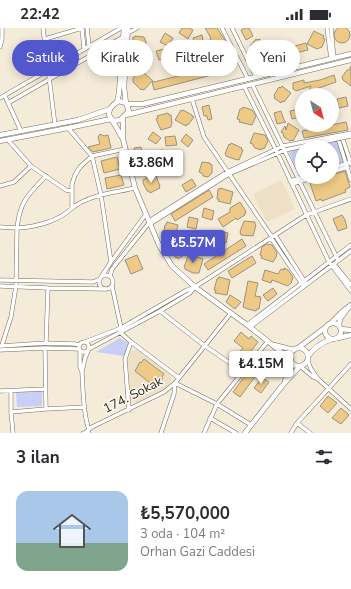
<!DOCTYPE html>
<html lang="tr">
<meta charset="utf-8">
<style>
body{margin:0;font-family:"Nunito Sans",sans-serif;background:#f2f2f3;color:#2b2b33;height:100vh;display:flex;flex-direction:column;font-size:15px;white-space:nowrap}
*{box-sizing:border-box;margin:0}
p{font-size:13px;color:#7c7c81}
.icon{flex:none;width:22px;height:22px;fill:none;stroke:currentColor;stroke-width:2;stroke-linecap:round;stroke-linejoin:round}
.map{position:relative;height:405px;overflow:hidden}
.details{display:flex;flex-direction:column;background:#fff;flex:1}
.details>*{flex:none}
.top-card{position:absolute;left:12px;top:12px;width:327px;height:36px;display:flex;gap:8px}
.needle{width:26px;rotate:144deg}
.tools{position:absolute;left:295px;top:60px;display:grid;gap:8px}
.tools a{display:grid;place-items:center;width:44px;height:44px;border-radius:50%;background:#fff;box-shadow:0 2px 10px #0003;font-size:20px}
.price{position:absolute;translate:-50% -34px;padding:0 9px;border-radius:4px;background:#fff;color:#222;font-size:13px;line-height:26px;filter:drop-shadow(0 1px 2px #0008)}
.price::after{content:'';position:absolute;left:50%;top:24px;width:12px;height:9px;margin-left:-6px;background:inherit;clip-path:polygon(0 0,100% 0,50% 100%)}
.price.on{background:#5257cd;color:#fff}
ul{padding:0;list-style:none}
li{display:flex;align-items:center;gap:12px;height:100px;padding:0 16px}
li+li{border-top:1px solid #e1e1e2}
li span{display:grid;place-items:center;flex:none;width:112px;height:80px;border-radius:12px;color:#555}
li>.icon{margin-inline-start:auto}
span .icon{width:48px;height:48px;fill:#fffc;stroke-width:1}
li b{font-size:17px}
h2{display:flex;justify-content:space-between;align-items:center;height:48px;padding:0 16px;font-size:17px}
.pill{padding:0 14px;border-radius:18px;background:#fff;box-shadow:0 2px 10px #0003;font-size:14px;line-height:36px}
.pill.on{background:#5257cd;color:#fff}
.status{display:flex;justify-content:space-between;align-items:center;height:28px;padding:0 20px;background:#fff;direction:ltr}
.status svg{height:11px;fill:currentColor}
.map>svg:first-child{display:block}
.built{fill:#ede0c7}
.green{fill:#c7cff7}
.building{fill:#eeca86;stroke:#9b9282}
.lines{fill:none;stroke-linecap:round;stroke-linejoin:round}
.minor-casing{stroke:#776e5e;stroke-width:4.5}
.major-casing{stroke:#776e5e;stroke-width:5.5}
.minor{stroke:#fff;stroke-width:3.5}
.major{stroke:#fff;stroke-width:4.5}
.labels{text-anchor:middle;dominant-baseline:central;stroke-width:3;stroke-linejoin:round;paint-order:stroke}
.street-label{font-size:13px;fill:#2e2b24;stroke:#fff9ee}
</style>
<div class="status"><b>22:42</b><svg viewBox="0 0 49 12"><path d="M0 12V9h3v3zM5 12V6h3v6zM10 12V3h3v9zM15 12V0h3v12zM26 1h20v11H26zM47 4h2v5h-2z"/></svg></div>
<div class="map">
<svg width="351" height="405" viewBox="0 0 351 405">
<rect width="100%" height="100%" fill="#f5ebd9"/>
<path class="built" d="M281 152 295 181 267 194 253 166Z
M137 321 168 344 172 351 166 361 136 375 129 371 128 331 131 324Z"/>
<path class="green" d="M337 112 345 135 332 139V119H303Z
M302 119V148L300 149 288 122Z
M120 310 128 315 124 328 96 324Z
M42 363V378L17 379 16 364Z"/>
<path class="building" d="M334 7a8 8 0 1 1 16 0a8 8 0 1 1-16 0Z
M182 0H189L193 2 188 11 179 5Z
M205 0H217L226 14 224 15 225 17 217 21 216 19 214 20 210 11 211 10Z
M245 0H249L253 8 246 12 241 2Z
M314 3 324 8 323 10 325 11 322 19 317 21 307 16Z
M165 5 173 10 168 18 160 14Z
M202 7 204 17 195 19 193 10Z
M135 8 144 9 146 14V21H143L148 28V38H146V39H135L133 36 134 23 132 19 133 12V9H135Z
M256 11 258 12 259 11 267 16 266 21 262 27 257 26 251 21 252 19 250 18Z
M306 15 308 22 296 25 295 18Z
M164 21 167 30 159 32 156 23Z
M222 22 232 28 231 29 233 31 229 38 225 41 219 37 216 33Z
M191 23 199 28 193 37 186 32Z
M173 27 182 32 178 40 168 35Z
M351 38V58L343 52 342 49 347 42H349Z
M210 40 212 47 154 62 152 53 144 62 142 61 141 62 133 54V50L141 42 154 54Z
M334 47 336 54 319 60 309 62 311 58 296 63 293 61V55L304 52V55L320 52Z
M282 58 291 65 284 74 282 73 281 75 274 70 275 68 274 67 279 59 281 60Z
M346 69 348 78 339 80 337 71Z
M209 77 212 91 208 92 207 88H204L202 79Z
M243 79 252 82 256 88 252 97 239 94 240 92 237 91 240 81H242Z
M299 81 301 89 292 91 290 83Z
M181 82 183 83V82L192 87V88L194 89 188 97 187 96 186 98 175 92Z
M281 83 284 92 286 94 277 96 274 85Z
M168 85 169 87H171L172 96 171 97V99L161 102 156 91 158 90 157 88Z
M346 94 348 102 304 110 302 103Z
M288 95 299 102 293 113 292 112 290 113 284 109 283 105 281 104 285 98 286 102Z
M153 104 161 110 156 116 148 111Z
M254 105 265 107 268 113 264 121 262 120 261 122 255 120 253 118V116L250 115Z
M100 106 104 108 108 107 111 120 93 124 88 119 100 116 98 109Z
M186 106 193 112 188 119 181 113Z
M175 108 177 117 166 118 165 109Z
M231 115 242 120 241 121 243 122 239 132 237 131V132L226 128V127L225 126 229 116 230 117Z
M141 119 144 133H145L148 144 141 145 134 120Z
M163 122 165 132 156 133 154 123Z
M117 129 120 141 104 145 101 133Z
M202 134 210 135V136L212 137V145L208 149 203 148V146L199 144Z
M164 136 171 141 165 148 159 143 162 142 161 140Z
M345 143 350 159 345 162 346 164 322 173 321 171 316 173 310 155 322 149H332V147Z
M121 147 124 157 107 161 105 150Z
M152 147 156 148 160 158H159L160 160 150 165 149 163H147L143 155V152Z
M192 151 196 158 186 164 182 157Z
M220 160 233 164 230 176 218 173 219 171H217L218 161H220Z
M209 162 213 169 175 193 171 186Z
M240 174 245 182 246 185 244 186 245 187 237 192 236 190 223 199 218 191 230 184V180Z
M204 180 214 183 212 192 202 189Z
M342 187 345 192 347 200 338 203 333 191Z
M189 189 198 191 196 201 187 199Z
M244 193 255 194V196L256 197 253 208 241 207 240 204Z
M167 194 178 197 175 210 164 209 163 207 165 197H166Z
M219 203 228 205 226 215 217 213Z
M194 206 200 215 185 224 187 225 178 231 177 229 176 230 170 220 172 219 171 218 177 213 180 215 182 214 186 220 187 211Z
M242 211 246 218 208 242 204 236Z
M204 213 214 215 211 225 201 222Z
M267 216 272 217 277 225 276 229 273 234 261 230 262 228 260 227 262 219Z
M189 226 203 231 199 245H193L185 241V240L184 239Z
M137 227 143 241 131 246 125 232Z
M252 228 256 235 232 250 228 243Z
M284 240 288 242 293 249 291 255 288 258 272 252 271 255 262 252 265 242 278 246 281 241 284 242Z
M219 249 230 252 227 267 215 265 216 262H214L217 251H218Z
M248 253 258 255 255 268 261 269 259 281H257L256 283 248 281 243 279Z
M273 260 277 266 268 273 263 267Z
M230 267 241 274 235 281 226 274Z
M241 304 249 311 251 308 258 314 241 336 234 330 243 320 234 313Z
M262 326 269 331 262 341 255 336Z
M144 331 164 346 161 350H163L155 359 135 343 140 334 141 335Z
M274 334 281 339 273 349 266 344Z
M250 341 257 346 240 369 233 364Z
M262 350 269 354 261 365 254 360Z
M328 368 337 375 328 385 320 378Z
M341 380 349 387 341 396 332 390Z"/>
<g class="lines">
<g class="minor-casing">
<path id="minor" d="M43 0 55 97
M82 0 84 21
M87 0 89 18
M222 0 248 51
M232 0 256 49
M327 0 331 31
M331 0 334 30
M128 5 137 0
M45 11 82 0
M0 19 2 11V0
M252 56 338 232
M244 58 276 122 329 234 351 263
M5 68 21 103
M0 70 121 0
M192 71 204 109 272 209
M8 75 123 9
M68 100 92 128 101 167 111 234
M342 109 351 136
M338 110 351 152
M8 112 31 138 66 162 71 163
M332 140 348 135
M332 144 348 139
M290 153 304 149
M292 156 315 149
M0 158 14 154 31 138
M72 180C91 166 113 165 135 160
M149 193 227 144 283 118 351 105
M150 196 229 146 285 122 351 108
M0 199 17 200C20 173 28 167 46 148
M275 207 305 254
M271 210 302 256
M334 236 351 257
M99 254a7 7 0 1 1 14 0a7 7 0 1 1-14 0Z
M110 248 112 241 149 195
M101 249 111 234 146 186
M0 252 93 254 100 251
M0 258 48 260 104 261
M112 258 121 300
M160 283 205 318 243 344
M247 297 351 217
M250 299 351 223
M121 305 131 314 179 350
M79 319a5 5 0 1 1 10 0a5 5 0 1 1-10 0Z
M85 314 121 300 187 262 195 259 306 187 351 171
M46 315 48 260
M2 317 11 289 16 258 17 200C36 199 59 193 72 180V156L75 147 80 139 92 128 125 121
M1 318 46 315 75 316 80 317
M45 320 46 381 85 379
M89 321 160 283 190 265 194 260
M0 322 45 320 79 321
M80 322V339L82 344 85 330 88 323
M300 338 313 349 318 351 311 341 308 333
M82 344C83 359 83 388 89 401
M318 351 351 381
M0 363 45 361
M11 363V384
M129 382 125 331 131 314
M210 390 236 405
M297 395 310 405
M86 404 92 399 164 364 175 355 231 285
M13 405 11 384 46 381
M83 405H89
M161 405 174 366 175 355 217 376 251 397
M204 405 217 376 268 313
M291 405 297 395 351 336"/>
</g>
<g class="major-casing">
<path id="major" d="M119 73 126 75 129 83 120 92 114 93C104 86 111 77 119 73Z
M117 74 119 65 124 0
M126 75 124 59 128 0
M127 76H143L351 26
M126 87 351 32
M112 92 123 111V90
M0 107 78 92 110 81
M123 111 135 160 159 217 172 238 195 259 250 299 291 332
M0 113 68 100 111 91
M325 303a8 8 0 1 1 16 0a8 8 0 1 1-16 0Z
M330 296 343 283 351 277
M339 297 340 291 348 280
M341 301 351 302
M338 310 351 307
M274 317 294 322
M298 320 326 299
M290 329a9 9 0 1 1 18 0a9 9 0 1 1-18 0Z
M308 329C313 320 323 314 332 311
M285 353 293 336
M245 405 282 358 300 338"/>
</g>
<use href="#minor" class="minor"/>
<use href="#major" class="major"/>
</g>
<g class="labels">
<g class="street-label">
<text transform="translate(133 367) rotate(-27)">174. Sokak</text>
</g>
</g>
</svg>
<div class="tools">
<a><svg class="needle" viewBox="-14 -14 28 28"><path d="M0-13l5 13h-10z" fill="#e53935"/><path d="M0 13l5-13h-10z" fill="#7c7c81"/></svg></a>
<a><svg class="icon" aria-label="locate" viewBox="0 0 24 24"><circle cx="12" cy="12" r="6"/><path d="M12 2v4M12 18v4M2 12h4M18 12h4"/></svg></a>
</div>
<b class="price" style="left:151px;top:156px">₺3.86M</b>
<b class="price on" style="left:193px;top:236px">₺5.57M</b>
<b class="price" style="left:261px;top:357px">₺4.15M</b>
<div class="top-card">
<a class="pill on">Satılık</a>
<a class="pill">Kiralık</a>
<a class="pill">Filtreler</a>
<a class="pill">Yeni</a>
</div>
</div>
<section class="details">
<h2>3 ilan<svg class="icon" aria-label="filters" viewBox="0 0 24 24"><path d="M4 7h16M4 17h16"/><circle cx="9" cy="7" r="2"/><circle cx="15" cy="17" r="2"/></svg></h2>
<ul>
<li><span style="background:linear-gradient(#a9c7e8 65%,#7fa58c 0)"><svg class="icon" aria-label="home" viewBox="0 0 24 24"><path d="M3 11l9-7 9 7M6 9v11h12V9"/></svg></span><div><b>₺5,570,000</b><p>3 oda · 104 m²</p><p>Orhan Gazi Caddesi</p></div></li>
</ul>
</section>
